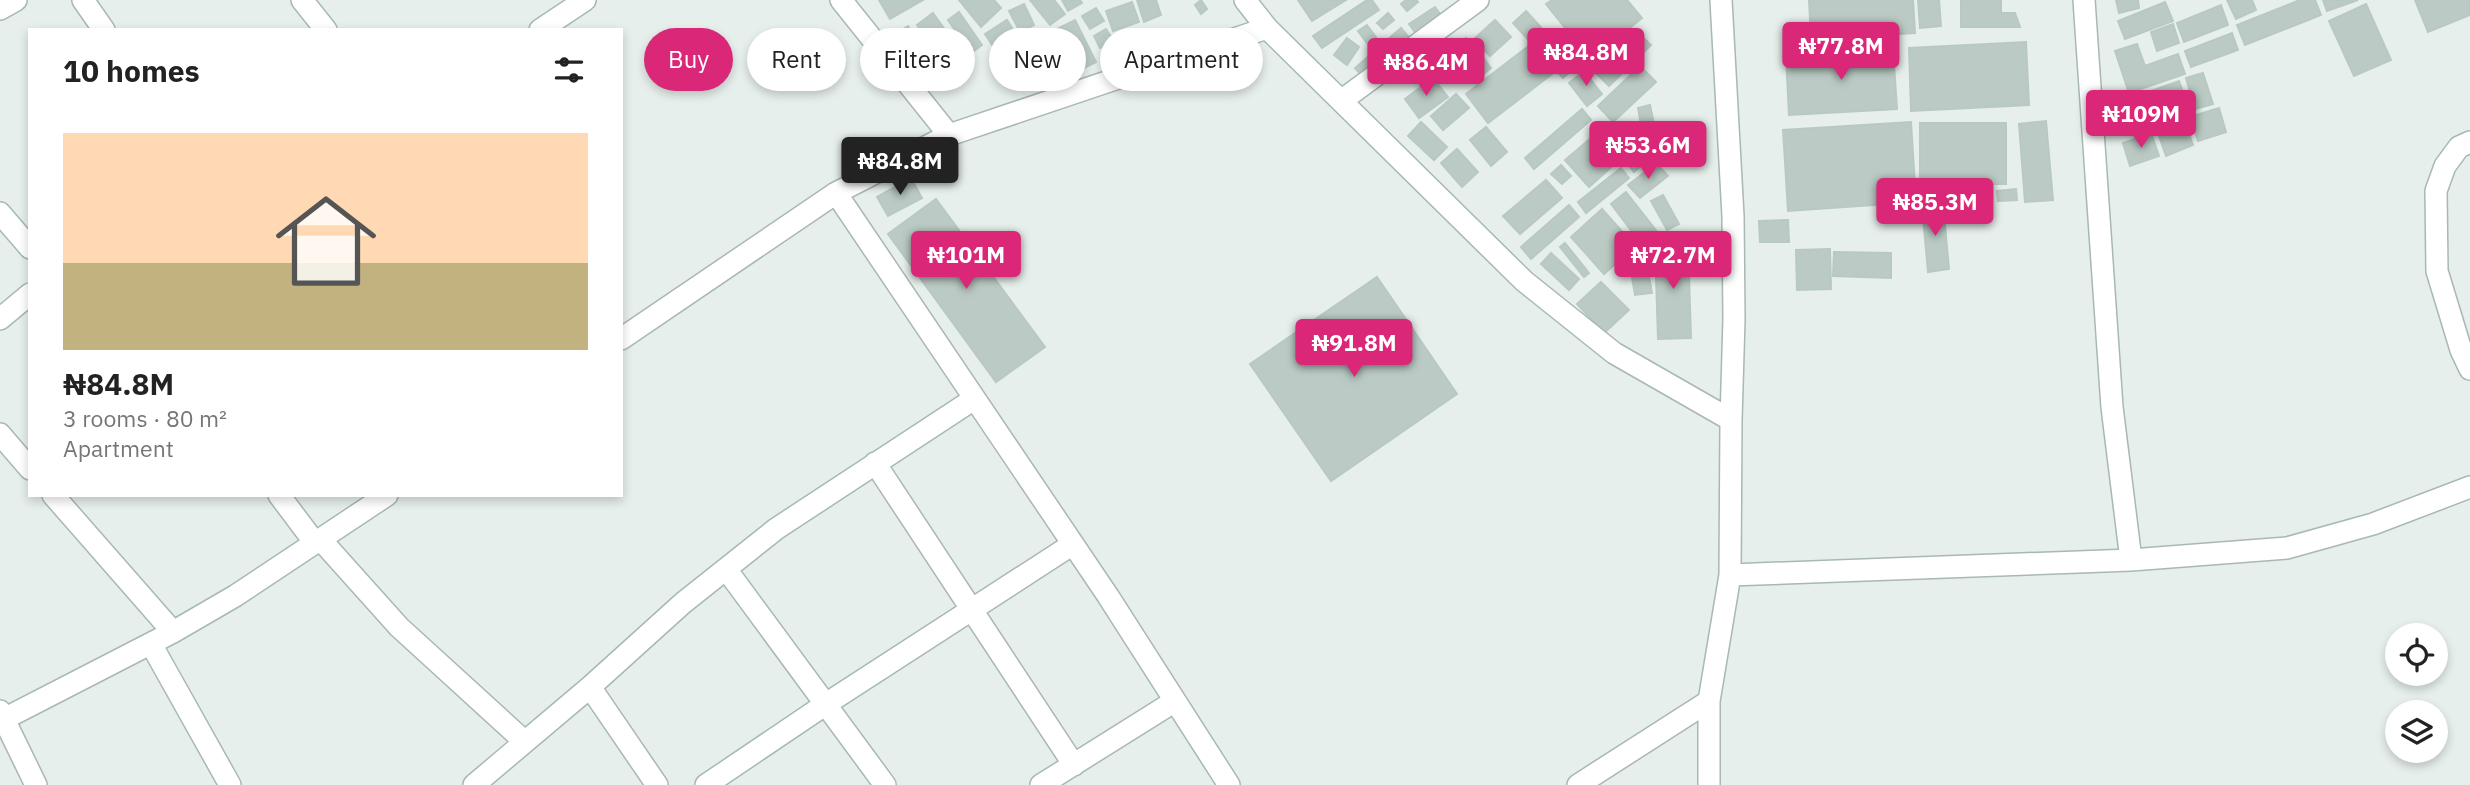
<!DOCTYPE html>
<meta charset="utf-8">
<style>
body{margin:0;font-family:"IBM Plex Sans",sans-serif;background:#f2f2f2;color:#222;height:100vh;display:flex;flex-direction:column;font-size:26px;white-space:nowrap}
*{box-sizing:border-box;margin:0}
p{font-size:23px;color:#767676}
.icon{flex:none;width:38px;height:38px;fill:none;stroke:currentColor;stroke-width:2;stroke-linecap:round;stroke-linejoin:round}
.map{position:relative;flex:1;overflow:hidden}
.sheet{position:absolute;left:28px;top:28px;width:595px;height:469px;display:flex;flex-direction:column;background:#fff;border-radius:0px;box-shadow:0 4px 10px #0003}
.sheet>*{flex:none}
.guide{position:absolute;left:644px;top:28px;width:665px;height:63px;display:flex;gap:14px}
.controls{position:absolute;left:2385px;top:623px;display:grid;gap:14px}
.controls a{display:grid;place-items:center;width:63px;height:63px;border-radius:50%;background:#fff;box-shadow:0 4px 10px #0003;font-size:35px}
.price{position:absolute;translate:-50% -60px;padding:0 16px;border-radius:7px;background:#db2777;color:#fff;font-size:23px;line-height:46px;filter:drop-shadow(0 2px 4px #0008)}
.price::after{content:'';position:absolute;left:50%;top:42px;width:21px;height:16px;margin-left:-10px;background:inherit;clip-path:polygon(0 0,100% 0,50% 100%)}
.price.selected{background:#222;color:#fff}
ul{padding:0;list-style:none}
li{display:grid;align-content:center;gap:14px;height:371px;padding:0 35px}
li span{display:grid;place-items:center;height:217px;border-radius:0px;color:#555}
li>.icon{margin-inline-start:auto}
span .icon{width:126px;height:126px;fill:#fffc;stroke-width:1}
li b{font-size:30px}
h2{display:flex;justify-content:space-between;align-items:center;height:84px;padding:0 35px;font-size:30px}
.tag{padding:0 24px;border-radius:32px;background:#fff;box-shadow:0 4px 10px #0003;font-size:24px;line-height:63px}
.tag.selected{background:#db2777;color:#fff}
.map>svg:first-child{display:block}
.building{fill:#bbcac4;stroke:#b8c9c2;stroke-width:2}
.lines{fill:none;stroke-linecap:round;stroke-linejoin:round}
.minor-casing{stroke:#a8b8b2;stroke-width:24}
.minor{stroke:#fff;stroke-width:21}
</style>
<div class="map">
<svg width="2470" height="785" viewBox="0 0 2470 785">
<rect width="100%" height="100%" fill="#e6efeb"/>
<path class="building" d="M879 0H923L890 19Z
M959 0H994L1001 8 981 27Z
M1030 0H1054L1065 14 1050 25Z
M1062 0H1080L1082 3 1068 11Z
M1137 0H1156L1161 15 1144 22Z
M1201 0 1207 9 1201 14 1195 5Z
M1298 0H1346L1312 21Z
M1367 0H1372L1379 10 1322 48 1313 36Z
M1406 0H1416L1418 2 1407 11 1401 4Z
M1552 0H1627L1642 18 1590 59 1546 4Z
M1809 0H1913L1915 33 1811 39Z
M1918 0H1939L1941 26 1920 28Z
M1961 0H2001V13H2015L2020 27H1961Z
M2116 0H2138L2139 8 2119 13Z
M2227 0H2252L2256 10 2236 19Z
M2300 0H2315L2321 15 2245 45 2237 25Z
M2323 0H2358L2327 11Z
M2415 0H2470V15L2428 32Z
M1132 2 1139 22 1113 31 1106 11Z
M2165 2 2173 21 2125 39 2118 21Z
M1024 4 1034 25 1020 32 1009 11Z
M2366 4 2391 60 2354 76 2329 21Z
M2221 5 2228 25 2184 42 2177 23Z
M1435 7 1443 18 1417 35 1409 24Z
M1096 8 1104 21 1090 29 1082 16Z
M1526 11 1576 66 1563 78 1513 23Z
M959 12 982 45 971 53 948 20Z
M933 13 961 52 945 63 917 25Z
M1388 13 1394 20 1383 29 1377 23Z
M1007 20 1038 69 1017 83 985 34Z
M1075 20 1096 62 1072 74 1051 32Z
M1495 20 1511 37 1490 56 1474 39Z
M2173 24 2179 43 2157 51 2151 32Z
M1367 25 1378 40 1369 46 1358 31Z
M908 26 933 65 919 74 893 35Z
M1401 28 1411 40 1365 79 1355 68Z
M1106 29 1113 40 1100 48 1094 36Z
M1038 30 1055 61 1042 68 1025 38Z
M1636 31 1651 45 1609 86 1595 72Z
M2232 33 2238 50 2191 67 2185 51Z
M1347 38 1359 47 1347 65 1334 55Z
M1466 38 1477 54 1445 76 1434 61Z
M2026 42 2029 105 1911 111 1909 48Z
M2137 44 2145 66 2178 54 2185 74 2129 93 2115 51Z
M1530 45 1552 74 1488 123 1466 94Z
M1893 49 1897 109 1789 115 1786 56Z
M1481 55 1491 68 1477 79 1466 67Z
M1640 66 1656 82 1613 122 1598 106Z
M1584 71 1602 94 1587 106 1569 83Z
M2203 73 2213 104 2195 109 2186 78Z
M1433 78 1448 97 1419 118 1405 99Z
M2179 81 2190 112 2127 133 2117 103Z
M1456 94 1469 108 1443 130 1431 116Z
M1650 105 1657 139 1644 141 1638 108Z
M2219 108 2226 132 2198 141 2190 117Z
M1582 109 1591 120 1534 169 1525 158Z
M2184 120 2193 145 2166 156 2157 130Z
M2046 121 2053 200 2025 202 2019 124Z
M1421 122 1447 147 1434 160 1408 136Z
M1911 122 1916 202 1788 211 1783 130Z
M1920 123H2006V184H1920Z
M1486 127 1507 152 1491 166 1470 140Z
M1604 127 1627 153 1589 187 1565 160Z
M2151 133 2159 156 2130 166 2123 143Z
M1643 146 1652 156 1634 172 1626 162Z
M1457 149 1478 172 1462 187 1441 163Z
M1656 163 1668 176 1640 198 1628 185Z
M1561 165 1571 176 1562 184 1551 174Z
M1621 168 1629 178 1586 213 1578 202Z
M911 178 922 198 888 216 877 197Z
M1546 180 1562 198 1520 234 1503 216Z
M2016 189 2017 200 1998 201 1997 191Z
M1626 192 1659 234 1643 246 1611 204Z
M1663 195 1679 224 1667 230 1651 201Z
M936 199 1045 347 996 382 888 234Z
M1943 204 1949 269 1928 272 1922 206Z
M1569 205 1579 217 1531 259 1521 247Z
M1602 209 1635 246 1604 274 1571 237Z
M1788 220 1789 242H1760L1759 221Z
M1565 243 1589 273 1584 277 1560 247Z
M1688 243 1691 338 1658 339 1655 245Z
M1830 249 1831 289 1797 290 1796 250Z
M1834 252 1891 253V278L1833 276Z
M1551 253 1579 279 1569 290 1541 264Z
M1645 256 1652 293 1635 295 1629 259Z
M1377 277 1457 394 1331 481 1250 364Z
M1601 282 1629 310 1604 333 1577 304Z"/>
<g class="lines">
<g class="minor-casing">
<path id="minor" d="M83 0 104 30
M302 0 326 30
M841 0 949 135
M1245 0 1267 28 1524 281 1614 353 1731 420
M2084 0 2112 407 2131 560 2287 548 2373 524 2470 487
M0 9 16 0
M540 30 585 0
M1341 101 1478 0
M2470 142 2459 147 2445 166 2436 191 2437 271 2461 350 2470 369
M836 193 1108 596 1229 785
M0 213 30 248
M0 319 30 294
M621 339 836 193 949 135 1267 28
M0 434 30 469
M875 463 1074 765
M53 495 173 632
M279 495 315 543
M321 540 399 627 525 742
M726 569 885 785
M1730 575 2131 560
M151 644 230 785
M590 687 657 785
M0 711 36 785
M0 721 173 632 235 596 387 495
M474 785 590 687 683 603 776 529 974 399
M706 785 826 704 1073 544
M1041 785 1175 701
M1578 785 1709 701
M1709 785V701L1730 575 1731 420 1734 319 1733 216 1721 0"/>
</g>
<use href="#minor" class="minor"/>
</g>
</svg>
<div class="controls">
<a><svg class="icon" aria-label="locate" viewBox="0 0 24 24"><circle cx="12" cy="12" r="6"/><path d="M12 2v4M12 18v4M2 12h4M18 12h4"/></svg></a>
<a><svg class="icon" aria-label="layers" viewBox="0 0 24 24"><path d="M12 4l9 5-9 5-9-5zM3 14l9 5 9-5"/></svg></a>
</div>
<b class="price" style="left:1841px;top:82px">₦77.8M</b>
<b class="price" style="left:1586px;top:88px">₦84.8M</b>
<b class="price" style="left:1426px;top:98px">₦86.4M</b>
<b class="price" style="left:2141px;top:150px">₦109M</b>
<b class="price" style="left:1648px;top:181px">₦53.6M</b>
<b class="price selected" style="left:900px;top:197px">₦84.8M</b>
<b class="price" style="left:1935px;top:238px">₦85.3M</b>
<b class="price" style="left:966px;top:291px">₦101M</b>
<b class="price" style="left:1673px;top:291px">₦72.7M</b>
<b class="price" style="left:1354px;top:379px">₦91.8M</b>
<div class="guide">
<a class="tag selected">Buy</a>
<a class="tag">Rent</a>
<a class="tag">Filters</a>
<a class="tag">New</a>
<a class="tag">Apartment</a>
</div>
<section class="sheet">
<h2>10 homes<svg class="icon" aria-label="filters" viewBox="0 0 24 24"><path d="M4 7h16M4 17h16"/><circle cx="9" cy="7" r="2"/><circle cx="15" cy="17" r="2"/></svg></h2>
<ul>
<li><span style="background:linear-gradient(#ffd9b3 60%,#c2b280 0)"><svg class="icon" aria-label="home" viewBox="0 0 24 24"><path d="M3 11l9-7 9 7M6 9v11h12V9"/></svg></span><div><b>₦84.8M</b><p>3 rooms · 80 m²</p><p>Apartment</p></div></li>
</ul>
</section>
</div>
